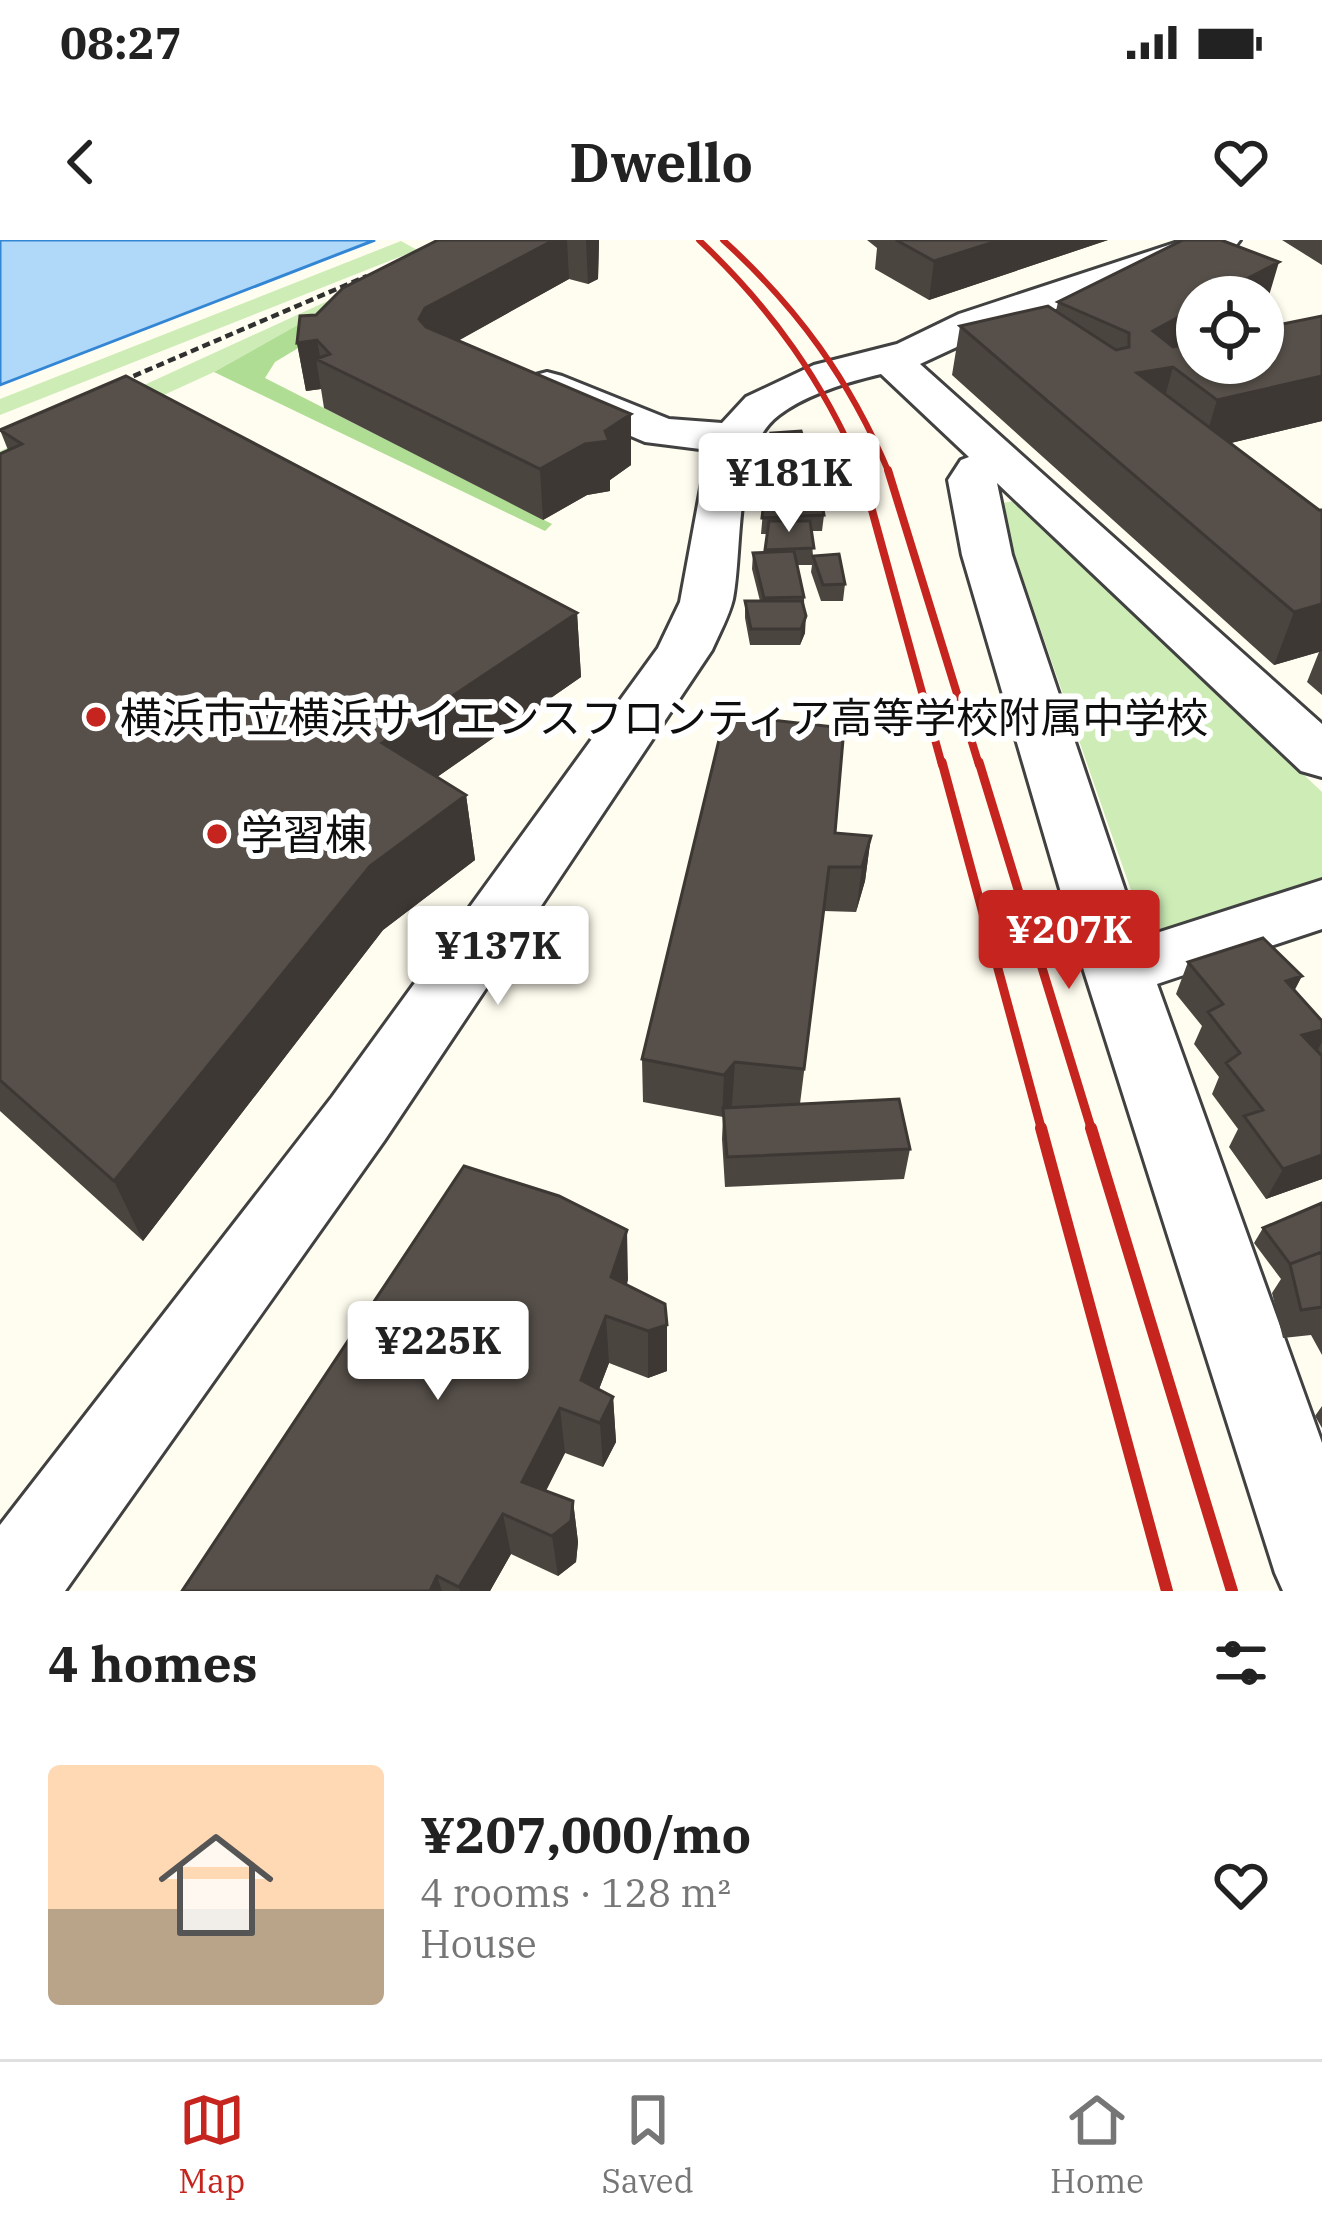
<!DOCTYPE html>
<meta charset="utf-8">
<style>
body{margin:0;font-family:"IBM Plex Serif","Noto Sans JP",serif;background:#f2f2f2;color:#222;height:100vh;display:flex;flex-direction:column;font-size:45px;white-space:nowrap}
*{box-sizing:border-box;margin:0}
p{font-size:39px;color:#767676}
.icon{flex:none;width:66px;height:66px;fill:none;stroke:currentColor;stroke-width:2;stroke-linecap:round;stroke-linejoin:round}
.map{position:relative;height:1351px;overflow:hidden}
.drawer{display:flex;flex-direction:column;background:#fff;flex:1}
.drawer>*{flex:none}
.fabs{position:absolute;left:1176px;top:36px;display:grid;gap:24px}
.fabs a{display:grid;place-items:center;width:108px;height:108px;border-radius:50%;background:#fff;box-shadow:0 3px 9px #0004;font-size:60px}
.price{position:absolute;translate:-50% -102px;padding:0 27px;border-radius:12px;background:#fff;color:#222;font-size:39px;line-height:78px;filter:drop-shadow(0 3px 6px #0008)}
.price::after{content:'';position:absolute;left:50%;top:72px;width:36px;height:27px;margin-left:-18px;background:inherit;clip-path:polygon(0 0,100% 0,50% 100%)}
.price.active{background:#c5251e;color:#fff}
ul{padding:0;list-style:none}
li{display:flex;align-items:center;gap:36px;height:300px;padding:0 48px}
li+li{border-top:3px solid #e0e0e0}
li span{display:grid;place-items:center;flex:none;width:336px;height:240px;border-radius:12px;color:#555}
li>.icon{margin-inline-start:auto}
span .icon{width:144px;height:144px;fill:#fffc;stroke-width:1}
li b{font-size:51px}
h2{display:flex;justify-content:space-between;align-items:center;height:144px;padding:0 48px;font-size:51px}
.status{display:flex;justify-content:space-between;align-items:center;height:84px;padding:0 60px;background:#fff;direction:ltr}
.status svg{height:33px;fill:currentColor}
header{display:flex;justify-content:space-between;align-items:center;height:156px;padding:0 48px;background:#fff;font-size:54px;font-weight:700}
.tabs{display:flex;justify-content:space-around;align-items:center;height:168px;border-top:3px solid #e0e0e0;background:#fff;font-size:33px;color:#767676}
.tabs a{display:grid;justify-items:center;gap:6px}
.tabs .active{color:#c5251e}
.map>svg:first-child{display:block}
.green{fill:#cdecb6}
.forest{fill:#afdd94}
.water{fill:#b0d8f9;stroke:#3386d4;stroke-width:3}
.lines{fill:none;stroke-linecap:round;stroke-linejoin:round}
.minor-casing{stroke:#414141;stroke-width:6}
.path{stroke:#303030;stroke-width:4.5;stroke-dasharray:8 4.5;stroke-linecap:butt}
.minor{fill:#fff;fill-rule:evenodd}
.rail-far3{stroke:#c5251e;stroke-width:6}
.rail-far2{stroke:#c5251e;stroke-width:8}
.rail-far1{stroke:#c5251e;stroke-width:9}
.rail{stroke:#c5251e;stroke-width:12}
.wall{fill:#4b4540}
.shaded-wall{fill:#3d3834}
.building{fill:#57504a;stroke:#3d3834;stroke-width:3}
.poi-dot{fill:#c5251e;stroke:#fff;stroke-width:4.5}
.labels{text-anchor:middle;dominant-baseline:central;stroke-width:12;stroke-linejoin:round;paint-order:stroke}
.poi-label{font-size:42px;fill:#0e0e0e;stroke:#fff;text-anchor:start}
</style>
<div class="status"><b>08:27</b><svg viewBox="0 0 49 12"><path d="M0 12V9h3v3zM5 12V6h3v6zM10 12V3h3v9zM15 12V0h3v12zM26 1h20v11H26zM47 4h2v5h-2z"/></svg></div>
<header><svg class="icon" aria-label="back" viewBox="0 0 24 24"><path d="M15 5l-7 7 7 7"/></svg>Dwello<svg class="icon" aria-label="heart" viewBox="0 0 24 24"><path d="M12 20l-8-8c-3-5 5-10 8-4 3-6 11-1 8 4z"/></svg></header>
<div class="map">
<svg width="1322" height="1351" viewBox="0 0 1322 1351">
<rect width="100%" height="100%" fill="#fffdef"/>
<path class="green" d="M401 1 417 10 0 175V159Z
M452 11 319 73 214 132 0 230V211L332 59Z
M1014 261 1322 552V650L1151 708 997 264Z"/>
<path class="forest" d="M391 52 275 122 265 138 552 284 545 291 214 132 319 73Z"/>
<path class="water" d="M0 0H375L0 145Z"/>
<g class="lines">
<g class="minor-casing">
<path id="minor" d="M1184 0H1240L1234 8 989 92 920 124 1322 484V537L1301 531 997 243 1012 315 1141 698 1322 640V689L1157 744 1322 1203V1351H1283L1275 1333 1084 731 962 315 948 240 961 220 969 217 881 134C847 142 807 154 779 175 733 209 743 307 733 359 729 376 719 394 712 410L384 901 65 1351H0V1285L332 857 658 408 680 362 708 210 645 202 532 154 525 145 532 136 547 132 562 136 669 179 722 183 746 157 814 125 897 104 959 74Z"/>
</g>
<path class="path" d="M122 141 367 36"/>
<use href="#minor" class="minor"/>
<path class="rail-far3" d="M699 0C772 69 823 141 862 233
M723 0C797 67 850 140 889 233"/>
<path class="rail-far2" d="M861 230 942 525
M888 230 979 525"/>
<path class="rail-far1" d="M942 522 1042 891
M979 522 1092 891"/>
<path class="rail" d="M1041 888 1167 1351
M1091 888 1232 1351"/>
</g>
<path class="wall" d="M438 0H599L598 39 588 44 569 39 458 101 631 225 610 240V251L587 255 543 280 324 168 321 149 306 151 297 103 316 75Z
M867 0H1108L929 60 875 29 877 8Z
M1183 0 1265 69 1197 57V123L1322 181 1231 203 1319 270H1322V455L1307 442 1319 412 1274 425 952 135 960 86 1056 71 1058 62Z
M1282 0H1322V25Z
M0 190 577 373 581 437 437 537 466 555 475 620 383 690 143 1001 0 871V214L8 210Z
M771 193 814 234 813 241 824 275 822 291H811L813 316 845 344 843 361H821L811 332 812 325H797L804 357 805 393 800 405H750L745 378V361H760L752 329 753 313 765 312 768 294H761L764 260 775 261 774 251H772L765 230V215L771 214Z
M835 593 871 596 865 641 856 672 824 671 800 864 910 909 904 939 725 947 722 899 723 877 643 862 642 819Z
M1188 722 1302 736 1294 750 1322 781V815L1317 811 1322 816V939L1266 959 1229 907 1238 889 1212 854 1219 837 1194 804 1202 786 1176 754Z
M1322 963V1115L1311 1095 1283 1098 1272 1053 1281 1039 1254 1003 1263 988Z
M628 1039 627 1045 667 1085V1131L648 1138 609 1123 599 1149 613 1157 616 1202 603 1227 565 1213 546 1251 573 1261 578 1302 576 1322 558 1336 511 1314 490 1351H182Z
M1322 1166V1188L1315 1176Z"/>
<path class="shaded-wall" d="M554 0H567L569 39 430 116 419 79 425 68Z
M586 0H599L598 39 588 44Z
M1000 0H1108L929 60 934 21Z
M1279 22 1265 69 1263 70V57H1219L1220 53Z
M1197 67V90L1191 111 1173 127 1160 176 1137 133 1153 91Z
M317 100 321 122 316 119 321 149 306 151 297 103Z
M1322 136V181L1202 210 1217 160Z
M631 174V225L610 240V251L587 255 543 280 540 229 605 191Z
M1322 364V411L1274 425 1294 372Z
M577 373 581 437 394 567 382 503Z
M806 376 805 393 800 405 801 389Z
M466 555 475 620 383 690 143 1001 114 941 370 626Z
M871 596 865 641 856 672 862 627Z
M1302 736 1286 767V741Z
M1322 790V802L1312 820 1302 795Z
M735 822 732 865 724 876 723 868 722 878 724 835Z
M1322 915V939L1266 959 1283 929Z
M627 990 628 1039 615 1079 611 1037Z
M606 1076 609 1123 588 1178 581 1140Z
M667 1085V1131L648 1138V1091Z
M613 1157 616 1202 603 1227 600 1183Z
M560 1168 565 1213 529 1283 522 1242Z
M573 1261 578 1302 576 1322 558 1336 552 1296Z
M503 1274 511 1314 490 1351H460L459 1347Z
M437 1336 442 1351H430Z"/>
<path class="building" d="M438 0H554L425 68 419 79 426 87 631 174 605 191 609 201 585 204 540 229 316 119 330 114 317 100 297 103 300 76 316 75 343 48Z
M896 0H1000L934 21Z
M1183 0H1221L1279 22 1220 53 1229 57H1197V67L1153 91 1173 107 1197 102V123H1263V88L1322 76V136L1217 160 1173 127 1137 133 1319 270H1322V364L1294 372 960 86 1048 66 1116 110 1129 107V93L1058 62Z
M126 136 577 373 382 503 466 555 370 626 114 941 0 840V214L22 204 0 190Z
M801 191 814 234 773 235 765 215 777 214 771 193Z
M775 240 818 241 824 275 762 278 764 260 778 261Z
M769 281H810L814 308 765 310Z
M794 311 804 357 764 358 753 313Z
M839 314 845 344 823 345 813 316Z
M745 361H802L806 376 801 389H751Z
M725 475 844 488 835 593 871 596 862 627H829L804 829 735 822 724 835 642 819Z
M1263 698 1302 736 1286 741 1322 781V790L1302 795 1322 816V915L1283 929 1244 876 1263 870 1226 823 1240 813 1208 772 1223 764 1188 722Z
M899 859 910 909 727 917 723 868Z
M464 926 559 956 627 990 611 1037 665 1064 667 1085 648 1091 606 1076 581 1140 613 1157 600 1183 560 1168 522 1242 573 1261 571 1281 552 1296 503 1274 459 1347 437 1336 430 1351H182Z
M1322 963V1012L1290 1024 1263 988Z
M1322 1012V1067L1301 1070 1290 1024Z"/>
<g class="poi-dot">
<circle cx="96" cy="477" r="12"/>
<circle cx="217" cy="594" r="12"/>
</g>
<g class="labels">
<g class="poi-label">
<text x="120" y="477">横浜市立横浜サイエンスフロンティア高等学校附属中学校</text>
<text x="241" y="594">学習棟</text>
</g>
</g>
</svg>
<div class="fabs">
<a><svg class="icon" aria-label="locate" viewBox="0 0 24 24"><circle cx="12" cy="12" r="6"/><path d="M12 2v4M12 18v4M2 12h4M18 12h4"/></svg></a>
</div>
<b class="price" style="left:789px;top:295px">¥181K</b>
<b class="price active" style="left:1069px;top:752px">¥207K</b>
<b class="price" style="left:498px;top:768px">¥137K</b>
<b class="price" style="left:438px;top:1163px">¥225K</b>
</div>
<section class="drawer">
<h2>4 homes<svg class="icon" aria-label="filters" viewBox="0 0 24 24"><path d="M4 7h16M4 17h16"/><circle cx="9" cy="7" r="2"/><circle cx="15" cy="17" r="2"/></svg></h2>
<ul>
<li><span style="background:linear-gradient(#ffd9b3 60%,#b9a48a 0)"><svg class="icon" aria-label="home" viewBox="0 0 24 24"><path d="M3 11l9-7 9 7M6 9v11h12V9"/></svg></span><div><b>¥207,000/mo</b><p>4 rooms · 128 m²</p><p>House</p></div><svg class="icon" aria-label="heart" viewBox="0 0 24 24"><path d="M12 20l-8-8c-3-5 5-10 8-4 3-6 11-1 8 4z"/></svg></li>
</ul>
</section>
<nav class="tabs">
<a class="active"><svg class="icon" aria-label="map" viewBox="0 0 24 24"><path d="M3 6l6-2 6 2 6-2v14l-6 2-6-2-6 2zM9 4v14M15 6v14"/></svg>Map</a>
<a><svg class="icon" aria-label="saved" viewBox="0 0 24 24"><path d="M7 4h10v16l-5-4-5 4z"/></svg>Saved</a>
<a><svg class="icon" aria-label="home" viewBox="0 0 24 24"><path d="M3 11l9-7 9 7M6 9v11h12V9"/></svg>Home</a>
</nav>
